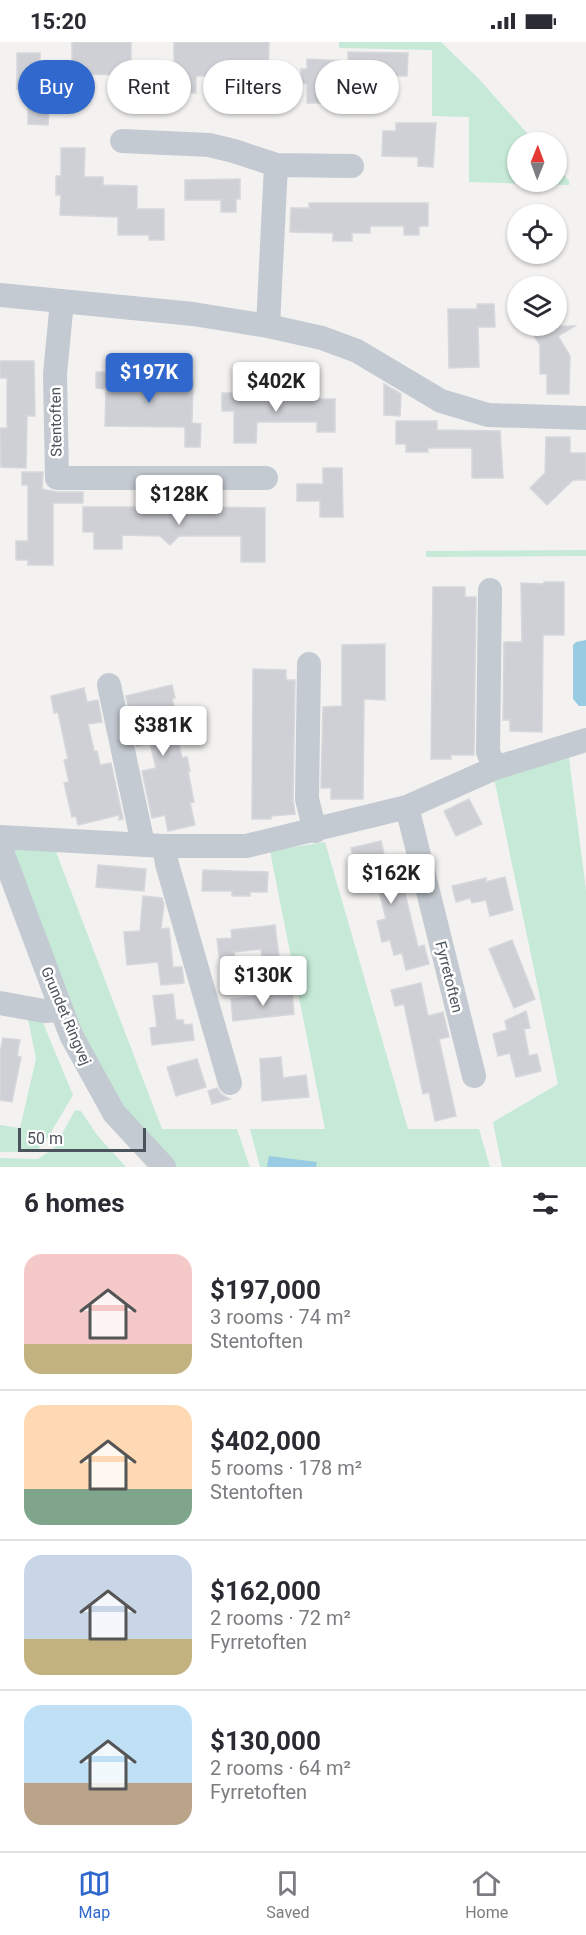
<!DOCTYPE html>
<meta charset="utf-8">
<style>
body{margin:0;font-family:Roboto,sans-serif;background:#f2f2f3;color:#2b2b33;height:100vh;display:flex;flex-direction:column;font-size:22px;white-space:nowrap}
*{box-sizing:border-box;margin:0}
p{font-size:20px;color:#7c7c81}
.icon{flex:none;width:33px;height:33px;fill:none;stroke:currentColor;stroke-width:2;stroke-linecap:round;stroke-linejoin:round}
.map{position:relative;height:1125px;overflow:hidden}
.details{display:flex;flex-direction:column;background:#fff;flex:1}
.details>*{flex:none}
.top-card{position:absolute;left:18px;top:18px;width:550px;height:54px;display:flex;gap:12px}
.needle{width:39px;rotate:1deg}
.tools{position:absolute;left:507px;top:90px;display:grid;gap:12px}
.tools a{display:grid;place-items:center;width:60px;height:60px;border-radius:50%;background:#fff;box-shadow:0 2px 4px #0004;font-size:30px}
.scale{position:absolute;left:18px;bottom:15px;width:128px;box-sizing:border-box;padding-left:6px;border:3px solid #4b535c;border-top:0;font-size:16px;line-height:21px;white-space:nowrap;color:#4b535c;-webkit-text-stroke:4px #fff;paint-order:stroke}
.price{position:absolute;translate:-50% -51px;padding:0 14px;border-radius:6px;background:#fff;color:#222;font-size:20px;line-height:39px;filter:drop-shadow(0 2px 3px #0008)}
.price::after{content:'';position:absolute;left:50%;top:36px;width:18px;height:14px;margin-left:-9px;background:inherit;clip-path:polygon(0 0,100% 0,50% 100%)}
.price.on{background:#3168ce;color:#fff}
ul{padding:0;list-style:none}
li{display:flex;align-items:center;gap:18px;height:150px;padding:0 24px}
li+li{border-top:2px solid #e1e1e2}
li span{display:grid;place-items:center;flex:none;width:168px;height:120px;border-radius:18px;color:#555}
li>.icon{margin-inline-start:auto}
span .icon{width:72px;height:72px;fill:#fffc;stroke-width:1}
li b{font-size:26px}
h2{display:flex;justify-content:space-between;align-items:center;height:72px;padding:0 24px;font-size:26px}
.chip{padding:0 21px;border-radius:27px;background:#fff;box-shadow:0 2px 4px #0004;font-size:21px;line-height:54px}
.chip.on{background:#3168ce;color:#fff}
.status{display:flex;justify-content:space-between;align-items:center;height:42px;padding:0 30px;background:#fff;direction:ltr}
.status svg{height:16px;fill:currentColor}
.menu{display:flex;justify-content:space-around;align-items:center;height:84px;border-top:2px solid #e1e1e2;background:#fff;font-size:16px;color:#7c7c81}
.menu a{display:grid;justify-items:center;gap:3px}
.menu .on{color:#3168ce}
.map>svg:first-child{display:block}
.green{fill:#c6ead7}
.water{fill:#99cce2}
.building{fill:#cfd0d5;stroke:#d6d7dc;stroke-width:1.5}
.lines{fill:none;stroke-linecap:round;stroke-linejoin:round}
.minor{stroke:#c4cad1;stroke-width:24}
.labels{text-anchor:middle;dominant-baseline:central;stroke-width:5;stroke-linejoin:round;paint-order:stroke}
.street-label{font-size:15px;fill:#4b535c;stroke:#fff}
</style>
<div class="status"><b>15:20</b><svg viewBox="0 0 49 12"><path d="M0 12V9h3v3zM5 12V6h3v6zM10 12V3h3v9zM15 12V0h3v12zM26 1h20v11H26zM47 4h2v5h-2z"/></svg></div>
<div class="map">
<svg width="586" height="1125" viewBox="0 0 586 1125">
<rect width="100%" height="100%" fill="#f3f2f1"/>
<path class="green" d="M339 0H441L479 37 535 100H518V140H556L557 125 569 139V143L469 140V75L432 74V8L339 6Z
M586 508V514L426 515V509Z
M569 716 586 848V1125H502L493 1080 558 1042 494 736Z
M325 800 408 1087H479L490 1125H260L250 1087H325L270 809Z
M53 802 162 1087H237L250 1125H176L133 1081 95 1021 60 940 13 808Z
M41 976 73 1053 44 1102 34 1110H0V1083L20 1086 36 1017 28 977Z
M75 1068 81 1069 97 1093 126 1125H0V1116L38 1117 55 1105Z"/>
<path class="water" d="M586 598V664H579L573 657V603L576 600Z
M269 1114 317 1120 316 1125H267Z"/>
<path class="building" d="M72 0H131V33L72 32Z
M174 0H269L268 33 196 34V51H170V34H174Z
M348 10 408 11 407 34H396L395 46H379V34L326 33 325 61H307V42L301 41V27H307V17L348 19Z
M17 11H40V47H17Z
M28 66H49L48 83 28 82Z
M396 81H436L433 125 418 124V115L382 114 383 89H396Z
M61 106H85L84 135H103V143L137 144V167H164V198H149V193H118V175L60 173 61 153H56V134H61Z
M240 137V157H236V170H221V158H185V138Z
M309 161H428V184H419V193H404V184H370V191H352V199H333V191L290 190 291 166H309Z
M477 262H494L495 285H478L479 325 449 326 448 267H477Z
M538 284H575L558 294 570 314 569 352H547V332H540V303L530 288Z
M0 319H34L35 374H27L26 426 1 425 0 386H7V336H0Z
M96 330H130V337L193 338 192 381 201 382 200 405H185V385L105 384 106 347 96 346Z
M384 342 401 352 400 374 384 373Z
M222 351H261V357H335V390H317V380H257L256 401H234V369H222Z
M396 379H437V388L500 389 503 436H472V406H428V410H406V402H396Z
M546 395H570V411H586V438H573L547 463 530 446 545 431Z
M323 426H342L343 475H320V459H297V442H323Z
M22 430H43L42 447 57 450H83V461H53V523H28V518H16V499H28V443H22Z
M83 465H142V469L204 470V465L265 466V520H241V494H179L170 503 160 494 122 493V507H94V490H83Z
M544 540H564V593H543L542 690 510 689V678H503L504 600H522L521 541 544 542Z
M433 545H465V555H476L474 713H451V717H431Z
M385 602V658L364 657 363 757H331V746H321L323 665 342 664V603Z
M253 627 286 628V638H295L293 757 295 772 271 774V777H252Z
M172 643 175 656H172L177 678 173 679 182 716 187 715 190 729H188L194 760 190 761 195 783 168 789 165 773 152 776 142 729 156 726 150 701 137 704 126 654Z
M84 646 87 660 98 658 102 680 88 682 94 709H97L100 723 111 721 123 777 119 778V773L78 783 76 774 72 775 64 741 69 740 64 718 68 717 58 670 54 671 51 654Z
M469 757 482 782 456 794 444 769Z
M381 799 389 834 400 831 418 905 424 903 429 922 406 928 402 911 394 913 390 898 382 900 377 879 386 877 379 849 371 851 366 828 356 830 351 806Z
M98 823 146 827 144 849 96 845Z
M203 828 268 830 267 850H250V854H232V849H202Z
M505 835 513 868 490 874 486 858 472 861 470 856 456 860 452 844 486 836V840Z
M143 854 162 856 164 862 161 887 169 886 173 925H182L184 941 161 943 158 920 127 923 124 890 140 889Z
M275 883 279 915 262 917 261 907 234 910 236 926 221 928 217 897 232 896 231 888Z
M512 898 535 957 514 966 489 907Z
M421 941 428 974 443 970 449 995 439 997 456 1074 435 1079 429 1050 423 1052 404 962 395 964 391 948Z
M292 950 294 972 233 979 231 957Z
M173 952 176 978H183L184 983 192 982 194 998 152 1003 150 986 157 985 153 954Z
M526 969 530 986 524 987 529 1014 537 1012 541 1029 516 1035 510 1011 498 1014 493 992 507 988 505 979Z
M3 996 20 998 17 1014 21 1015 12 1060 0 1058V1010Z
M281 1015 283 1036 306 1033 309 1055 262 1059 260 1017Z
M197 1017 206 1045 176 1054 167 1025Z
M217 1046 221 1052 230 1057 212 1062 208 1049Z"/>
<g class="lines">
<path class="minor" d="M122 99 209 103 234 109 276 123 352 124
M0 253 193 272 268 284 322 296 357 309 441 359 488 373 586 376
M62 259 55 332 57 436H266
M268 284 276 123
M490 548 488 710 495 726
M309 622 307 757 315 789
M109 643 143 802
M407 765 474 1034
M0 795 164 804H246L407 765 495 726 586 698
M0 804 71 993 114 1071 164 1125
M164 804 167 822 230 1041
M0 961 44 969 61 968"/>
</g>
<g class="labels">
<g class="street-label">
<text transform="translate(56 380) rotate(-91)">Stentoften</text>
<text transform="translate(449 935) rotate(76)">Fyrretoften</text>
<text transform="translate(66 974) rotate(67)">Grundet Ringvej</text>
</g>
</g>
</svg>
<div class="tools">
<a><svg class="needle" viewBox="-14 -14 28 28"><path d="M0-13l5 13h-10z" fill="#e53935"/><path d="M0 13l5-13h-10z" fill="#7c7c81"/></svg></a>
<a><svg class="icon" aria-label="locate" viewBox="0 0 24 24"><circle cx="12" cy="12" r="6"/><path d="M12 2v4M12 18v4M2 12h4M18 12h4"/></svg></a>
<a><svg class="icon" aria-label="layers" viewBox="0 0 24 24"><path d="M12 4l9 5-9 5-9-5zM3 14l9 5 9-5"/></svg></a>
</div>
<div class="scale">50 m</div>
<b class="price on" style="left:149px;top:362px">$197K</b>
<b class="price" style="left:276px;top:371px">$402K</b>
<b class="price" style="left:179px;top:484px">$128K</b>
<b class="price" style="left:163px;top:715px">$381K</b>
<b class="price" style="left:391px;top:863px">$162K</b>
<b class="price" style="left:263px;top:965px">$130K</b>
<div class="top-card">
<a class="chip on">Buy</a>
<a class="chip">Rent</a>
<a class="chip">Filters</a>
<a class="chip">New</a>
</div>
</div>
<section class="details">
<h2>6 homes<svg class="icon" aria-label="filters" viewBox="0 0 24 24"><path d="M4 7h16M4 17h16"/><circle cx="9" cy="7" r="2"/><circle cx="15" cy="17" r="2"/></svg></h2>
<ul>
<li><span style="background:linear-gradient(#f6c9c9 75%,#c2b280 0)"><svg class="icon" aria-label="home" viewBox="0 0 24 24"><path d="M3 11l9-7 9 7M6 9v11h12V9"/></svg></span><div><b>$197,000</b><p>3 rooms · 74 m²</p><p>Stentoften</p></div></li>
<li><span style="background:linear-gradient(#ffd9b3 70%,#7fa58c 0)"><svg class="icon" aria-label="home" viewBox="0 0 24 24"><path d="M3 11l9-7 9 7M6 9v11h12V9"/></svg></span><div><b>$402,000</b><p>5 rooms · 178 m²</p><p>Stentoften</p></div></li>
<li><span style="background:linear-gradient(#c9d6e8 70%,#c2b280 0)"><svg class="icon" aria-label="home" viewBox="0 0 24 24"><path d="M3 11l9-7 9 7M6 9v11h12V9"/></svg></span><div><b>$162,000</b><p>2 rooms · 72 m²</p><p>Fyrretoften</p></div></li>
<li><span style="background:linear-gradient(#bfe0f5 65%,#b9a48a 0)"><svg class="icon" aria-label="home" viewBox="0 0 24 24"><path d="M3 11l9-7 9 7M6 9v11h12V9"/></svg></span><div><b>$130,000</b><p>2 rooms · 64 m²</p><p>Fyrretoften</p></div></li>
</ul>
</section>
<nav class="menu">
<a class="on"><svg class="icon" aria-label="map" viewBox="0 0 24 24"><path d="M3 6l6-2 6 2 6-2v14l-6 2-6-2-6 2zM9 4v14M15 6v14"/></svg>Map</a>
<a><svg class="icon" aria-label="saved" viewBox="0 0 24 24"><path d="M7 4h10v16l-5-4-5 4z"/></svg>Saved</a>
<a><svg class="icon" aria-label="home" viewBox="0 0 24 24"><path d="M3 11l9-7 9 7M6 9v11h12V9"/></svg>Home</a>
</nav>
